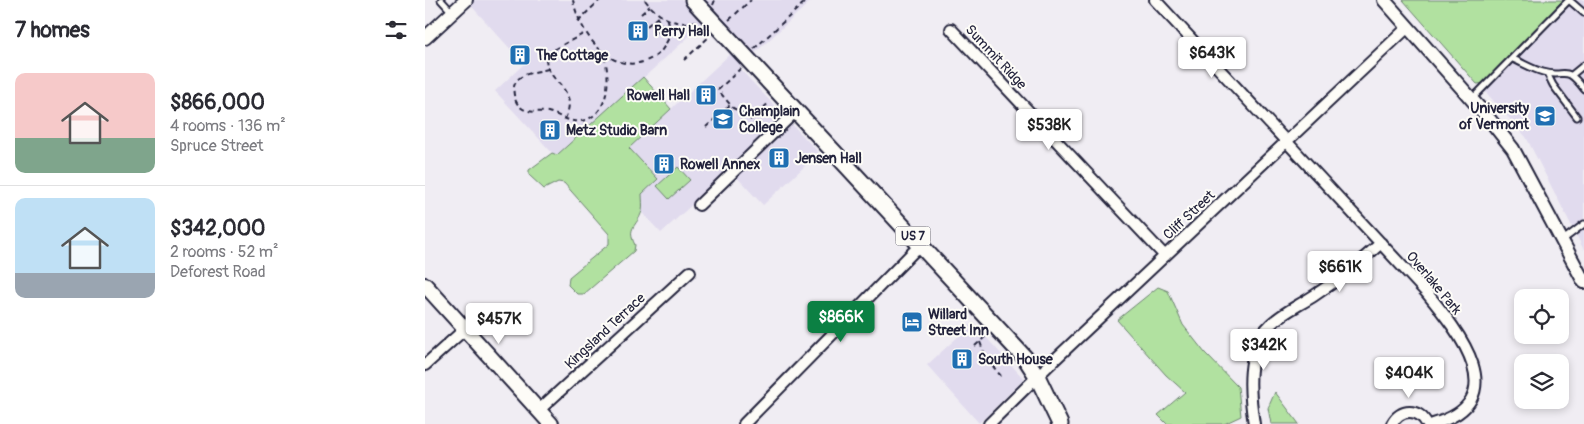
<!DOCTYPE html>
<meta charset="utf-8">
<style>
body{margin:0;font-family:Pangolin,sans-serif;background:#f2f2f3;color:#2b2b33;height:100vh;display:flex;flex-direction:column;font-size:19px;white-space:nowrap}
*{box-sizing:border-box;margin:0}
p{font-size:16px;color:#7c7c81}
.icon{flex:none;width:28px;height:28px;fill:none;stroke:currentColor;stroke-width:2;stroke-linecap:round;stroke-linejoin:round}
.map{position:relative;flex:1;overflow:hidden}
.drawer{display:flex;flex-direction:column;background:#fff;width:425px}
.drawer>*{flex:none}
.fabs{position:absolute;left:1089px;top:289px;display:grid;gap:10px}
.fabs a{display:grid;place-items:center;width:55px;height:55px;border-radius:10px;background:#fff;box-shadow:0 2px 8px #0003;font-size:25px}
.price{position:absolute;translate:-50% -42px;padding:0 11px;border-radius:5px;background:#fff;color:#222;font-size:16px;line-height:32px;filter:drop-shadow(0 1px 2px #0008)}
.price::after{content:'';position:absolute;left:50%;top:30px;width:15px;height:11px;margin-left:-8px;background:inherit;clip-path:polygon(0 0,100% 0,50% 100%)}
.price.selected{background:#0b8043;color:#fff}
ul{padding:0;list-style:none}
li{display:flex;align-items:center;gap:15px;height:125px;padding:0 15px}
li+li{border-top:1px solid #e1e1e2}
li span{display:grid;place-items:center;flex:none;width:140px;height:100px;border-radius:10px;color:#555}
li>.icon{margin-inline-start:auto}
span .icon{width:60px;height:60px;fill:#fffc;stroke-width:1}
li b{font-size:21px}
h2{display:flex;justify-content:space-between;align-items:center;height:60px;padding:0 15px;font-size:21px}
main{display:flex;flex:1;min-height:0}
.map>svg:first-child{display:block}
.built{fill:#e1dbee}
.green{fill:#b1e1a0;stroke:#6a826e}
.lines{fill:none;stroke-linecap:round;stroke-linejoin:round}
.service-casing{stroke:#22223b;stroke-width:9}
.minor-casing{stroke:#22223b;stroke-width:14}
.tertiary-casing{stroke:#22223b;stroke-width:16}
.secondary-casing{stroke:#22223b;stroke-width:18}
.primary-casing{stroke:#22223b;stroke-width:19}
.path{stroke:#22223b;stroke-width:2;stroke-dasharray:5 4;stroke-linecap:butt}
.service{stroke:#fdfcf7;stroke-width:5}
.minor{stroke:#fdfcf7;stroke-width:10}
.tertiary{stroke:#fdfcf7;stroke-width:12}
.secondary{stroke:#fdfcf7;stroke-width:14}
.primary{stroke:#fdfcf7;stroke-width:15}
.labels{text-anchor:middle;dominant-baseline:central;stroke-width:4;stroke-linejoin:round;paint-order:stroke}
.shield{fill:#fdfcf7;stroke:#646373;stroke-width:1}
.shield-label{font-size:12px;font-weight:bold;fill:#22223b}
.poi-label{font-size:14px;font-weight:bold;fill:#22223b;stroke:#fdfcf7;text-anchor:start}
.street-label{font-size:14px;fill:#22223b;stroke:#fdfcf7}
</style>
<main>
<section class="drawer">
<h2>7 homes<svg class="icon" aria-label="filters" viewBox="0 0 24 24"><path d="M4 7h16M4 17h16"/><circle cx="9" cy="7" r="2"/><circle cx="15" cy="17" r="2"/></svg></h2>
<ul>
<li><span style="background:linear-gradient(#f6c9c9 65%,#7fa58c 0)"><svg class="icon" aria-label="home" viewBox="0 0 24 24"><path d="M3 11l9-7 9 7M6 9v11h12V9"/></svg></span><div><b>$866,000</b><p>4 rooms · 136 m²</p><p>Spruce Street</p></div></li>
<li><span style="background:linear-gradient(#bfe0f5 75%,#9aa5b1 0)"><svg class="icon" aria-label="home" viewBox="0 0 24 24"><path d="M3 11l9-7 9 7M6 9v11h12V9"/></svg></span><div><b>$342,000</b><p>2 rooms · 52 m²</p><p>Deforest Road</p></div></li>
</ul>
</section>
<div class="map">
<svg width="1159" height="424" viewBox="0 0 1159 424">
<rect width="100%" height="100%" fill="#f0edf3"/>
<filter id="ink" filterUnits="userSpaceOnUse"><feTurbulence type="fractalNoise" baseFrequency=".02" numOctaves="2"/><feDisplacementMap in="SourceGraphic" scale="10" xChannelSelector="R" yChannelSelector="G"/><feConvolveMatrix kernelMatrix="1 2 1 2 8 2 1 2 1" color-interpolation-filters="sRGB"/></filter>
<g filter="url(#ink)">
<path class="built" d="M41 0H387L314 68 394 153 338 205 305 170 236 233 207 202 204 148 318 42 290 13 131 157 70 91 99 64Z
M978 0H1159V250L1101 137Z
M548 323 599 379 554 423 502 365Z"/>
<path class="green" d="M978 0H1138L1062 83 1052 84Z
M218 77 246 109 204 148 233 179 217 194C217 199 218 206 217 211 212 227 201 227 210 245L209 251 159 294H152L143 285 144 277 184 244V234L139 183 133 182 119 189 104 175V170L127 153 132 155Z
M253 167 265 180 244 199 232 186Z
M733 287 743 291 758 325 780 353 813 387 816 416 799 424H742L733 415 760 392 741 375 692 320Z
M850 392 874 424H846L843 408Z"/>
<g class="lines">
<g class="service-casing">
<path id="service" d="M16 0 27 12
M1088 59C1098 63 1107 69 1118 72 1141 79 1139 63 1159 89
M1122 73 1128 85 1152 117
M1148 74 1159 65
M1047 99 1144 0 1159 13
M1138 240 1159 224"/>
</g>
<g class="minor-casing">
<path id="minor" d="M730 0 1001 292C1034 332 1090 401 1008 424
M526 29 740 256
M274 205 372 110
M0 365 40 329
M114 410 265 272
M319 424 496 244
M564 424 623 366 983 27
M829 424C824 393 820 349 845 325 857 313 875 305 890 295 913 280 935 262 956 243
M967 424C975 408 994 408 1002 424"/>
</g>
<g class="tertiary-casing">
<path id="tertiary" d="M959 0 1065 120 1088 149 1159 282
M0 38 41 0"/>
</g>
<g class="secondary-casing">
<path id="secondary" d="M0 285 126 424"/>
</g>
<g class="primary-casing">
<path id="primary" d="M268 0 601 359 612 376 635 424"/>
</g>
<path class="path" d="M148 0C155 35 189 81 229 57 238 52 240 44 245 36 249 30 255 27 261 24
M220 0C233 17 250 27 272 21
M288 5 290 0
M216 14 225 6
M243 20 246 35
M304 20 326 0
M153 21 175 0
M222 26 235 15
M229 34 237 26 232 18
M329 49 382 0
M259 60 285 36
M316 68 293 90 308 108 320 114 337 130
M123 69C109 73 85 73 89 95 90 102 94 107 100 110 108 113 116 111 123 112 135 115 144 123 156 121 186 116 186 74 178 53
M140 119C155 86 122 85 121 58L126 51 160 33
M325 120 345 102
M281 127 305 105
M555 342 561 358 576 376
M550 346 562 335"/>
<use href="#service" class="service"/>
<use href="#minor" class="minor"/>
<use href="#tertiary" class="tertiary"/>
<use href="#secondary" class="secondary"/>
<use href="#primary" class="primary"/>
</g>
</g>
<defs>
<g id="building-square" transform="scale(1.125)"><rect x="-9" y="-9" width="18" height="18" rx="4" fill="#1f6fb2" stroke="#fdfcf7"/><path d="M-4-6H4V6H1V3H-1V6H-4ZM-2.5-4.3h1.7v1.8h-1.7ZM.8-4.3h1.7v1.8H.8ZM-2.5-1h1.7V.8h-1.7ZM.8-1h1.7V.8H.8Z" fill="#fff"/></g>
<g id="university-square" transform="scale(1.125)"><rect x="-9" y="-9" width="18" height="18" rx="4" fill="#1f6fb2" stroke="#fdfcf7"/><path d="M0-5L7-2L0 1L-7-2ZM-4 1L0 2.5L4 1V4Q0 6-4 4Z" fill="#fff"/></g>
<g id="hotel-square" transform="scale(1.125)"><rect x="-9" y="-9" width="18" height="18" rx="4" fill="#1f6fb2" stroke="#fdfcf7"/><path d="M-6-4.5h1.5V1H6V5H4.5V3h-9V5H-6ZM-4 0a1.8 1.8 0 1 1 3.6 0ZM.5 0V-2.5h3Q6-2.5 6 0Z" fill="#fff"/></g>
</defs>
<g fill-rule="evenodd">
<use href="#building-square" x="213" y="31"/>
<use href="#building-square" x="95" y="55"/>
<use href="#building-square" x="281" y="95"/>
<use href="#university-square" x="1120" y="116"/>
<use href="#university-square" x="298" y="119"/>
<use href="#building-square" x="125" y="130"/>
<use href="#building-square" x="354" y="158"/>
<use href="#building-square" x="239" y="164"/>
<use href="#hotel-square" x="487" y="322"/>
<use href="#building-square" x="537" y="359"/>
</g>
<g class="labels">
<rect class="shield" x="470.5" y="226.5" width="35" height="19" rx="4"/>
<g class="shield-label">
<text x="488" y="236">US 7</text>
</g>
<g class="poi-label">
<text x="229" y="31">Perry Hall</text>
<text x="111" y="55">The Cottage</text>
<text x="265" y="95" text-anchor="end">Rowell Hall</text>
<text x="1104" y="108" text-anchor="end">University<tspan x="1104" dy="16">of Vermont</tspan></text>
<text x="314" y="111">Champlain<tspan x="314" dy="16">College</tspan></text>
<text x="141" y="130">Metz Studio Barn</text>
<text x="370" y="158">Jensen Hall</text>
<text x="255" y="164">Rowell Annex</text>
<text x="503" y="314">Willard<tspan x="503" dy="16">Street Inn</tspan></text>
<text x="553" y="359">South House</text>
</g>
<g class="street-label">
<text transform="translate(571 57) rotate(47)">Summit Ridge</text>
<text transform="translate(764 215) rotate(-43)">Cliff Street</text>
<text transform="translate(1009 283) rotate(50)">Overlake Park</text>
<text transform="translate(180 331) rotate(-43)">Kingsland Terrace</text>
</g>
</g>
</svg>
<div class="fabs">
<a><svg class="icon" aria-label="locate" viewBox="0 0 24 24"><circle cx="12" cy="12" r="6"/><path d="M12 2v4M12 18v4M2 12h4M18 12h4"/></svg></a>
<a><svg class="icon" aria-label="layers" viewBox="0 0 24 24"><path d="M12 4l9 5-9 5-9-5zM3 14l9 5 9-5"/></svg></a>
</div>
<b class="price" style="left:787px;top:79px">$643K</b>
<b class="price" style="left:624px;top:151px">$538K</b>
<b class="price" style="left:915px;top:293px">$661K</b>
<b class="price selected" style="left:416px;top:343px">$866K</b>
<b class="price" style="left:74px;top:345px">$457K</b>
<b class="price" style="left:839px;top:371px">$342K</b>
<b class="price" style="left:984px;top:399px">$404K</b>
</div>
</main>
